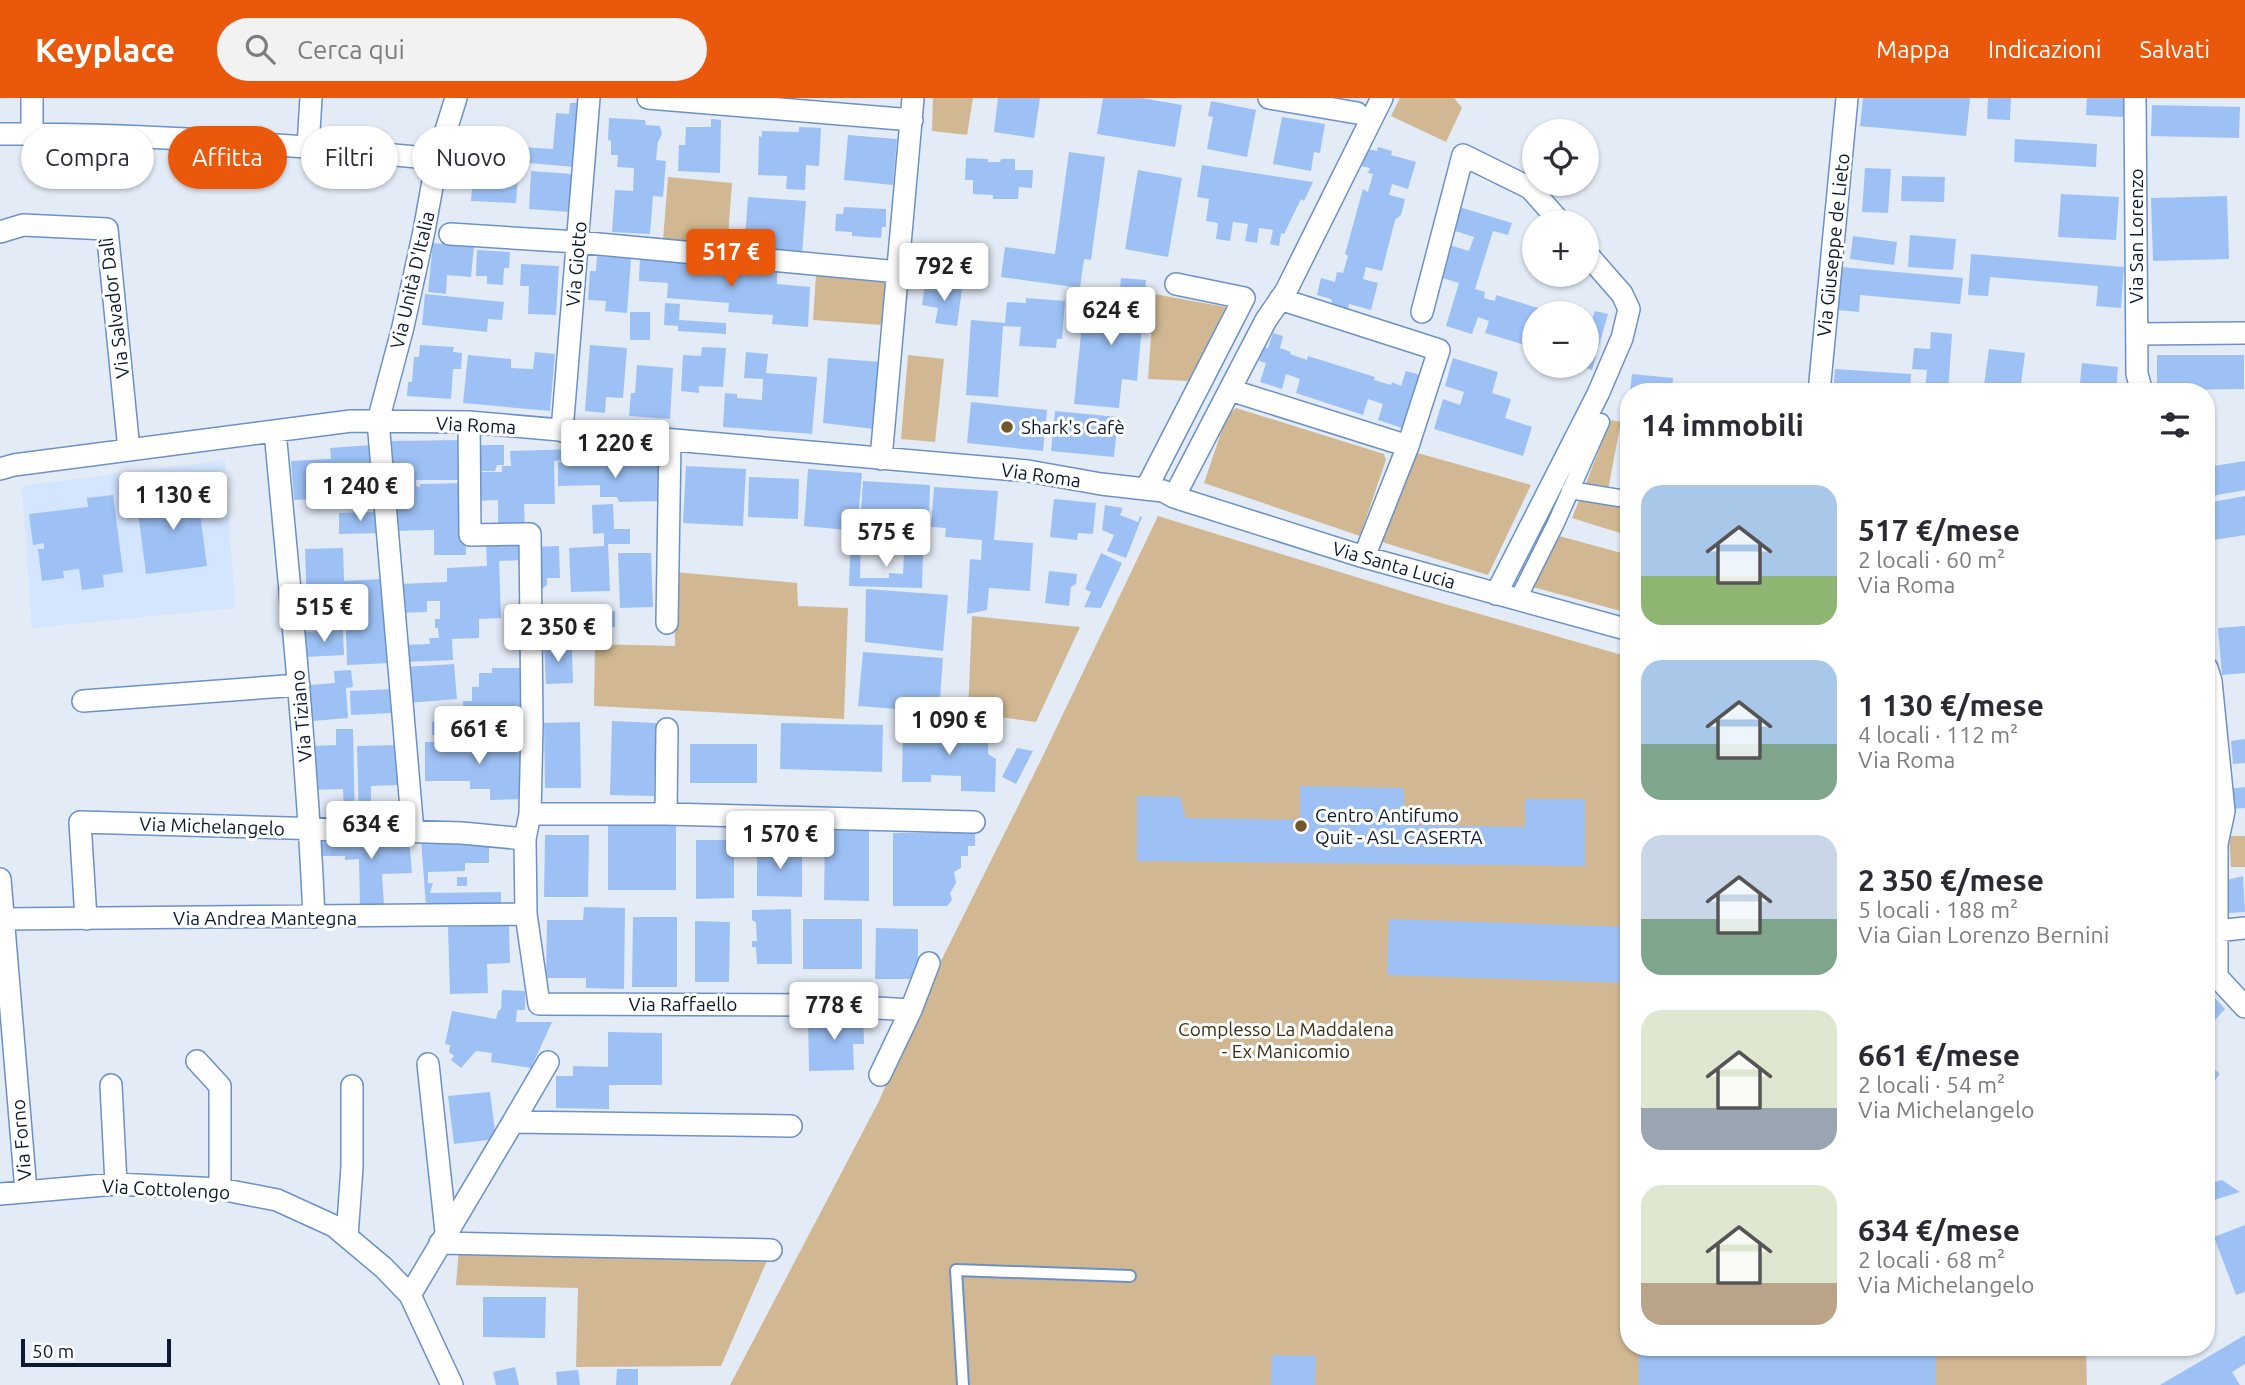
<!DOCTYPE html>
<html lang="it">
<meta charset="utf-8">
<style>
body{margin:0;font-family:Ubuntu,sans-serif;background:#f2f2f3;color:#2b2b33;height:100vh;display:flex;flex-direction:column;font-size:26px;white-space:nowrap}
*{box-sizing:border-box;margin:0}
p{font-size:23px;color:#7c7c81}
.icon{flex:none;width:38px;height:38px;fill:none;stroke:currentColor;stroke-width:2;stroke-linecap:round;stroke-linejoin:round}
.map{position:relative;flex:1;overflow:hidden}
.drawer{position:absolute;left:1620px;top:285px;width:595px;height:973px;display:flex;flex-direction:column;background:#fff;border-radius:28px;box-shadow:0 2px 5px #0004}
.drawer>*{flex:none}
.top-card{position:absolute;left:21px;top:28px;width:665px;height:63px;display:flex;gap:14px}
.tools{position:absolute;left:1522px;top:21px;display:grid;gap:14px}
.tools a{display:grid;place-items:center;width:77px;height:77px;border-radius:50%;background:#fff;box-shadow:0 2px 5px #0004;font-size:35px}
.scale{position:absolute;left:21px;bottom:18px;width:150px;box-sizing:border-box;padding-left:7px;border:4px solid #0c1a2f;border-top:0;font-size:19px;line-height:24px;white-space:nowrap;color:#0c1a2f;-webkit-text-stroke:5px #fff;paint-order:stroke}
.price{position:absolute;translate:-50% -60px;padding:0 16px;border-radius:7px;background:#fff;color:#222;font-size:23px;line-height:46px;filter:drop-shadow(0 2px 4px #0008)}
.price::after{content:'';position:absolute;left:50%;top:42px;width:21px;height:16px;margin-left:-10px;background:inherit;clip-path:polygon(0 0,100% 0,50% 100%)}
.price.active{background:#ea580c;color:#fff}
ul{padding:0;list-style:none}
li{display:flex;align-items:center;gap:21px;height:175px;padding:0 21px}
li span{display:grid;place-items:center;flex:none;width:196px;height:140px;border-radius:21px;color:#555}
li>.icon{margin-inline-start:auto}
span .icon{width:84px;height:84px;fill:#fffc;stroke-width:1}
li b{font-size:30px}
h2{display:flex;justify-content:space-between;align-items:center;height:84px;padding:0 21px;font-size:30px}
.pill{padding:0 24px;border-radius:32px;background:#fff;box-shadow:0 2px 5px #0004;font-size:24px;line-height:63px}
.pill.active{background:#ea580c;color:#fff}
header{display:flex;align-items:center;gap:42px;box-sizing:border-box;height:98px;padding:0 35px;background:#ea580c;color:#fff}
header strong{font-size:33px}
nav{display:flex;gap:38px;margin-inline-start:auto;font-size:24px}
.search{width:490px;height:63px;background:#f2f2f3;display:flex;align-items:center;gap:18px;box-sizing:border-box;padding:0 24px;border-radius:38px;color:#7c7c81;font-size:26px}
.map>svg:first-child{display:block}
.built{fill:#d3e5ff}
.green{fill:#d1b892}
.building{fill:#9dc1f5}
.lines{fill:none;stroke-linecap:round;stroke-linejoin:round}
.service-casing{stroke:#6c91c7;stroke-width:14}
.pedestrian-casing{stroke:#6c91c7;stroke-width:19}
.minor-casing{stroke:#6c91c7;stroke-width:24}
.service{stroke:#fff;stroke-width:10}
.pedestrian{stroke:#fff;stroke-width:16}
.minor{stroke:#fff;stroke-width:21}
.poi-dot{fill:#73572a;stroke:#fff;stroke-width:2.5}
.labels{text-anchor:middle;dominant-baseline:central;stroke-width:6;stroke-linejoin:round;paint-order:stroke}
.street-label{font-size:19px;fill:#0c1a2f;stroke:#fff}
.poi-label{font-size:19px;fill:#0c1a2f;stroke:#fff;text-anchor:start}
.park-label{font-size:19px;fill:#3d2e14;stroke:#fff}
</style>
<header>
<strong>Keyplace</strong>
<div class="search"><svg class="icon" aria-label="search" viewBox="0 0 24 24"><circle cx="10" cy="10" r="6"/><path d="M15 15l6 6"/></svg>Cerca qui</div>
<nav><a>Mappa</a><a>Indicazioni</a><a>Salvati</a></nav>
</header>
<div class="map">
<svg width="2245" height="1287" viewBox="0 0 2245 1287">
<rect width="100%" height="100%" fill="#e3ebf7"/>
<path class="built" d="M225 362 235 510 32 530 22 388Z"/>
<path class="green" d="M933 0H973L967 37 932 33Z
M1400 0H1454L1462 10 1446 44 1391 18Z
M668 79 732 85 727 152 663 142Z
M816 177 885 182 882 227 813 222Z
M1154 196 1226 209 1189 283 1148 281Z
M908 257 944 261 935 344 901 341Z
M1236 310 1384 356 1386 362 1360 438 1204 385 1227 317Z
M1611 322 1621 324 1606 402 1622 406 1620 435 1572 420Z
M1414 354 1531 387 1488 477 1379 443Z
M1158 418 1424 500 1629 559V1250H2086L2087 1287H730L879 1003 926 893 1039 666Z
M1559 438 1629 457V494L1624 514 1533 489Z
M674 474 797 485 798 508 848 510 844 621 594 608 595 546 675 548Z
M972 518 1080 529 1036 624 968 615Z
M2229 738H2245V769H2231Z
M459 1150 769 1158 721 1268 576 1269 578 1190 456 1187Z"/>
<path class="building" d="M998 0H1040L1034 40 994 34Z
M1103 0H1141L1182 7 1175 49 1097 36Z
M1863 0H1970L1966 38 1860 28Z
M1988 0H2011L2010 22 1987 21Z
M2087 0H2124L2123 19 2086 17Z
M1211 3 1256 12 1247 59 1207 51 1213 19 1208 18Z
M570 5H580L575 69 517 64 519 49 553 51 556 15 569 16Z
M2152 7 2240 9 2239 40 2151 38Z
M1282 19 1325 26 1320 55 1314 54 1311 73 1273 66Z
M609 20 645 22 646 27 660 28 662 36 658 44 656 62 666 63 663 99 653 98 650 136 612 134 615 92 633 93 634 70 617 69 618 57H611V43L608 42Z
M711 21 721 22 720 75 678 73 679 47H685L686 29H711Z
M799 29 821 30 819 68 806 67 805 92 786 91 787 78 758 77 759 38 762 39V33L799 34Z
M848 37 897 41 893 87 844 82Z
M2015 41 2097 46 2096 69 2014 64Z
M1378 49 1392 53 1391 57 1416 64 1408 91 1392 86 1389 97 1405 101 1401 117 1395 122 1382 173 1366 169 1363 181 1378 185 1371 212 1349 206 1348 211 1333 207 1331 201 1317 197 1321 180 1335 184 1337 174 1343 175 1348 158 1345 156 1363 91 1368 94 1373 76 1368 75 1370 70 1357 67 1362 50 1377 53Z
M1069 54 1105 59 1091 162 1084 161 1080 190 1001 179 1005 149 1055 156Z
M966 60 988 61V64H1000L1001 61H1015V72H1033L1032 90 1019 89 1018 101H993V97L973 96V82H965Z
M474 63 519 66 516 105 471 103Z
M1202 67 1313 84 1304 103 1301 101 1284 136 1281 135 1279 148 1270 146 1273 132 1259 130 1257 145 1245 143 1248 126 1233 124 1230 143 1216 141 1218 125 1206 123 1209 101 1197 99Z
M1865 70 1891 71 1888 115 1862 114Z
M1138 72 1182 80 1168 159 1125 151Z
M531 73 572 76 570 114 529 111Z
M1902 78 1945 79 1944 104 1901 103Z
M2061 96 2119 99 2116 142 2058 139Z
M2227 98 2229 161 2153 163 2151 100Z
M748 99 806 103 802 157 744 153Z
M1456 108 1512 125 1508 137 1493 133 1475 191 1485 194 1484 200 1495 203 1496 197 1554 215H1535V250L1485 235 1489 223 1478 219 1472 236 1446 228 1459 185 1436 178 1446 146 1469 153 1474 139 1449 131Z
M844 109 886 111V129H882L881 140 852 138V134L835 133 836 116H843Z
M1910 137 1956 141 1953 172 1908 169Z
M1853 138 1897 144 1894 167 1850 161Z
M433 145 474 149 471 179 447 177 446 196 428 194Z
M477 152 510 154 509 170H504L503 187 487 186V178H476Z
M1971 156 2124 169 2121 210 2096 208 2098 188 1990 179 1988 198 1968 197Z
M597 158 631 160 627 215 605 213 606 203 588 202 590 173H596Z
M640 159 777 173V186L810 189 808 229 772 226 773 217 728 214 729 205 667 200 668 185 639 183Z
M521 166 559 168 556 217 528 216 529 188H520Z
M1841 169 1963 180 1960 206 1860 197 1859 214 1837 212Z
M1121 180 1146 182 1137 283 1122 281 1119 310 1074 306 1082 226 1091 227 1094 200 1119 202Z
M925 186 962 191 957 228 935 225 938 210 922 207Z
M425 196 504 204 502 222 488 221 487 234 422 227Z
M1026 200 1065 203 1062 241H1057L1056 250 1019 248 1021 229 1003 228 998 299 966 297 971 222 1005 225 1007 204 1026 205Z
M665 205 680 206 679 222 726 225V236L678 233V228L664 227Z
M1595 213 1608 216 1592 272 1580 268H1587V224L1591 225Z
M630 214H650V242H630Z
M1931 234 1952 236 1948 294H1925L1927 272 1912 271 1914 250 1930 251Z
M1273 235 1283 238 1280 250 1291 254 1290 256 1307 262 1308 258 1375 279 1374 282 1391 287 1392 284 1401 288 1406 273 1420 277 1414 295V308L1410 307 1402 330 1378 322 1383 306 1368 301 1363 317 1296 295 1300 281 1286 276 1282 291 1260 284 1266 265 1259 263 1263 249 1268 250Z
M420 247 454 249 453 254 462 255 461 271H453L451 301 407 298 408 284H412L414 259H419Z
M590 247 627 250 623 300 606 299 605 315 585 313Z
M702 249 726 250 723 289 699 288V295L681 293 683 257 701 258Z
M1989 251 2025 255 2020 294H1983Z
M535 254 555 256 550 313 463 305 468 257 511 261V270L533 271Z
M746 254 768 256 766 275 817 279 812 336 723 329 725 295 737 296V300L762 302 763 281 744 280Z
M2157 257H2244V291L2157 292Z
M828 260 881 264 874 331 823 325Z
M1453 260 1498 274 1492 295 1511 301 1505 320 1532 329 1523 358 1434 331 1443 301 1460 307 1464 294 1445 288Z
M2082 265 2118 269 2116 294H2079Z
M637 267 673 270 670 321 629 318 631 295H635Z
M1835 271 1911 276 1910 294H1833Z
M1632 276 1673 280 1672 294H1630Z
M971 304 1047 312 1043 353 967 345Z
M1055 313 1118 319 1114 359 1051 353Z
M1623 324 1629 325V358L1625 357 1627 340H1621Z
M465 342V382H416V388L420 389V386L465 385 466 457H434V432L394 433 393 357H391L390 343Z
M371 347 374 390 337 392 338 399 294 402 291 363 331 361 330 350Z
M474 347H504V367H497L495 373H474Z
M574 351V362L554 363 555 406H524L525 431H493V426H498V402L478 403 477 374H502V368H511L510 353Z
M2245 363V392L2207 399V369Z
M558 364H618V367H661V403L619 404 617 399H600V387L558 388Z
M686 368 746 371 743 428 683 425Z
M808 371 862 375 857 433 804 428Z
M749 379 799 381 798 421 748 419Z
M863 383 930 387 929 417 861 414Z
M196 386 207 468 146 476 138 414 146 413 144 397 165 395 166 402 178 400 177 388Z
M934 389 998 393 994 442 1033 445 1030 493 989 490 987 512 967 516 970 461 981 462 982 442 945 439 946 430 931 429Z
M113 397 123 474 103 477 104 489 82 492 79 471 63 473 64 480 42 483 38 451H44V445L33 447 29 416 88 409 87 400Z
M2245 398V437L2208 443 2207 405Z
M1054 401 1096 405 1093 436 1078 435 1077 442 1050 439Z
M613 406 614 431H630V446H608L610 493 571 494 569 450 604 448V435L593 436 592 407Z
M1105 407 1123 410 1120 417 1138 424 1140 418 1142 419 1126 460 1107 453 1114 437 1102 432Z
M377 414 383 435 339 436V415Z
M851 434H861L860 480H889V475L903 476 904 454H923L922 490 849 488Z
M522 444 523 462 499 463 501 520 479 521V540L452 541 453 562 404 564 403 547 430 546 429 540H439L438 530H435V521H440V503H427V514L400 515 399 486 447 484V470L487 468 486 445Z
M559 448 560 480H547V487L541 492 533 493 531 449Z
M343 450 344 483 382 481 384 523H389L391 565 347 567 345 504 307 506 305 451Z
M618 455H651L653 509 620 510Z
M1101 455 1122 465 1101 510 1084 509 1091 494 1085 491Z
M1049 473 1077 476 1076 486 1071 489 1069 508 1045 505Z
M866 491 948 497 943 553 865 544Z
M593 513H615V529H598Z
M2245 528V575L2222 577 2218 530Z
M343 532 344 557 305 559 304 534Z
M566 546V552H572L573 585 546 586 544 547Z
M863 554 943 560 939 614 858 608Z
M454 566 457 601 408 605 405 569Z
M492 570H527L528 621H521V627L516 630V640H509V636L480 637V633H475L473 638H464L463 603H472V589H479V575H492Z
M351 572 353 589 346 590 348 620 313 623 310 587 335 585 334 573Z
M393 591 394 615 351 617 350 593Z
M452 613 460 636 432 637V624H442V617Z
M612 623 656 625 654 698 610 697Z
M580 624 581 690H545L544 625Z
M781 625 883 627 882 674 780 671Z
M925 627H953V635H968L969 630H989L988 656 996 661 995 694 961 693V678L931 677V684H902L903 631H926Z
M336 631H353L355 724H344L343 691 312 692 311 648 336 647Z
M2245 641V665L2233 666 2231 643Z
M425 644H523V701L490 702V691H470V683H425Z
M690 646H757V685H690Z
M398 647 399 687 371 688V723L359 724 357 648Z
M1017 650 1033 653 1016 686 1002 679Z
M2207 665 2215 720 2207 721Z
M1300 688 1404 690V727L1525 729V701H1585V768L1137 763V698L1180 699 1186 720 1300 722Z
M2245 689V710L2231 711 2228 691Z
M608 725H676V792H608Z
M825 732 869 733V803L824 802Z
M893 735H975V748H968V758H961V770L954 774 956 785 950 795 952 802 947 808H893Z
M545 737H589L588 799H544Z
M319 738 409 740 412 775 382 776 384 808 360 809 359 761 345 762V758H320Z
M421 741 489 746V765H465V773L428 774V785H433L430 795 501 794V807L426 808Z
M696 742H734V800L696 801Z
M757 748H802V799L757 798Z
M2243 778 2245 814 2228 815 2227 782Z
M457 779H467V788H457Z
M584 809 625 810 624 891 586 890V880H546L547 822H583Z
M791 811 792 866H757L756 849H752V843H757L756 824 752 822V812Z
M633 819H677V889H632Z
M803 821H862V871H803Z
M1389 821 1629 829V885L1387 877Z
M695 823 730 824 729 884H695Z
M509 827 510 865 487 866 488 895 450 896 448 829Z
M876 830 918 831V881H875Z
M2207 891 2225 911 2207 931Z
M502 892 525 893V912H517L516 924H552L531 970 491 964 492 955 476 953 461 970 451 962 454 958 449 954 450 947 445 946 452 913 496 921 498 913 501 911Z
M863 917 864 946H853L854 972 809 973 808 918Z
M608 934 662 935V987H609V1011L556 1010V978H573V968L608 969Z
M2207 965 2220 976 2207 992Z
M490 994 496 1041 454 1046 448 998Z
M2207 1074 2211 1085 2222 1082 2240 1094 2207 1104Z
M2245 1127V1194L2236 1197 2214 1139Z
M483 1199H546L545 1240 483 1239Z
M2245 1237V1266L2232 1274 2240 1287H2160Z
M1639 1254 1936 1255V1287H1639Z
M1272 1257 1316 1258 1315 1287H1271Z
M515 1269 519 1287H496L493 1274Z
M617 1271H638V1287H616Z
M578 1272 580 1287H557L556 1274Z"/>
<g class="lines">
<g class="service-casing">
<path id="service" d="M963 1287 956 1172 1130 1178"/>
</g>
<g class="pedestrian-casing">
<path id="pedestrian" d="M1570 392 1619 400
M1522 493 1556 425 1601 324"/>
</g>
<g class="minor-casing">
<path id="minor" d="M648 0 912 22
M1269 0 1357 15
M2135 0 2137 276 2142 294
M0 36C146 35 292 47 437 61
M32 36V0
M308 49 311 0
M0 134 23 127 107 131 129 352
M450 136 577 144 899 174
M1280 201 1439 252 1408 348 1364 459
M1422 214 1463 57 1530 90 1560 124
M2137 236 2245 235
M1230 292 1408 348
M1819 294 1847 0
M469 324 470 437 530 436 532 628 530 716 525 741 526 816 539 906 827 907 911 912
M275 333C290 495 307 657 314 819
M562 333 589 0
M881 361 913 0
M0 371 14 367 351 323 469 324 1028 373 1101 386 1163 393 1174 399 1364 459 1629 532
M1146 391 1244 200 1176 186
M1174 399 1266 222 1286 193 1382 0
M1496 496 1598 296 1622 240 1629 211 1622 196 1587 156
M667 525 670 342
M2207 570 2211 583 2224 713 2217 746V878
M83 603 299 587
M530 716H666L974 724
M666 716 667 631
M413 734 378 323 403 229 424 133 437 61 456 0
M0 781 26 1093
M4 821 526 816
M86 821 80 724 462 735 525 741
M2216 833 2245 830
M2208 869 2245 909
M197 963 220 988V1091
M428 966 446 1134
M880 977 911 912 929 865
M111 987 116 1086
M513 1024 548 964
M0 1096 116 1086 220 1091 277 1102 334 1128 384 1170 410 1197 452 1287
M347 1139 352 1069V988
M440 1145 771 1152
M410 1197 513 1024 791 1028"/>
</g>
<use href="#service" class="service"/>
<use href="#pedestrian" class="pedestrian"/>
<use href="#minor" class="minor"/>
</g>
<g class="poi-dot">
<circle cx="1007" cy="329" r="7"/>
<circle cx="1301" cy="728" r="7"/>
</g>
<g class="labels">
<g class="street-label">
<text transform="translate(2136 138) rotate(-90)">Via San Lorenzo</text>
<text transform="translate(1833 147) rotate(-84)">Via Giuseppe de Lieto</text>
<text transform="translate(576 166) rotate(-85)">Via Giotto</text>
<text transform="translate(412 182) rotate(-77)">Via Unità D'Italia</text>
<text transform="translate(114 210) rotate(-97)">Via Salvador Dalì</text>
<text transform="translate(476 327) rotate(3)">Via Roma</text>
<text transform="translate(1041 377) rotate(8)">Via Roma</text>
<text transform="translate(1394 467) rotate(16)">Via Santa Lucia</text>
<text transform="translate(301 618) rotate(-95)">Via Tiziano</text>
<text transform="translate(212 728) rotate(2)">Via Michelangelo</text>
<text x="265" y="820">Via Andrea Mantegna</text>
<text x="683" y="906">Via Raffaello</text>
<text transform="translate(21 1042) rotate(-95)">Via Forno</text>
<text transform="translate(166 1091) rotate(3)">Via Cottolengo</text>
</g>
<g class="poi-label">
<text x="1021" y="329">Shark's Cafè</text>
<text x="1315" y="717">Centro Antifumo<tspan x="1315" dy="22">Quit - ASL CASERTA</tspan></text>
</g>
<g class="park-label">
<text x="1286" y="931">Complesso La Maddalena<tspan x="1286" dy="22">- Ex Manicomio</tspan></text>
</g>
</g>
</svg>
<div class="tools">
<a><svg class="icon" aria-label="locate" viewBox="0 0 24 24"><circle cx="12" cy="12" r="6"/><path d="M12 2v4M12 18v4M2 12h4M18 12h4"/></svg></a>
<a>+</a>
<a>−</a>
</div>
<div class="scale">50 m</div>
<b class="price active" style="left:731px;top:191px">517 €</b>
<b class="price" style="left:944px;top:205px">792 €</b>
<b class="price" style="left:1111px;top:249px">624 €</b>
<b class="price" style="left:615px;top:382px">1 220 €</b>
<b class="price" style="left:360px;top:425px">1 240 €</b>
<b class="price" style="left:173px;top:434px">1 130 €</b>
<b class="price" style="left:886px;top:471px">575 €</b>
<b class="price" style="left:324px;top:546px">515 €</b>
<b class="price" style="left:558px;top:566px">2 350 €</b>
<b class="price" style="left:949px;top:659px">1 090 €</b>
<b class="price" style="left:479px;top:668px">661 €</b>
<b class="price" style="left:371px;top:763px">634 €</b>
<b class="price" style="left:780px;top:773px">1 570 €</b>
<b class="price" style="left:834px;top:944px">778 €</b>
<div class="top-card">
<a class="pill">Compra</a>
<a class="pill active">Affitta</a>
<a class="pill">Filtri</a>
<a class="pill">Nuovo</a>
</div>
<section class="drawer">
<h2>14 immobili<svg class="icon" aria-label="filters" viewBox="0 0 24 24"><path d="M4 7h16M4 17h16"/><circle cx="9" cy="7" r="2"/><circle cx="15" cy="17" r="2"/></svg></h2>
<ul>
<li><span style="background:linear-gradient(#a9c7e8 65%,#8fb573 0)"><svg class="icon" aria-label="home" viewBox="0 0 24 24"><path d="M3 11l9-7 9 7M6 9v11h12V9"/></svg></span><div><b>517 €/mese</b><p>2 locali · 60 m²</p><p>Via Roma</p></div></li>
<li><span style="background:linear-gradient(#a9c7e8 60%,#7fa58c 0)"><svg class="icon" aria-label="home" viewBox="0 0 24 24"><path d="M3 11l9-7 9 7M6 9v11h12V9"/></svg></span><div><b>1 130 €/mese</b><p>4 locali · 112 m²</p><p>Via Roma</p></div></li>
<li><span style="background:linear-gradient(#c9d6e8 60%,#7fa58c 0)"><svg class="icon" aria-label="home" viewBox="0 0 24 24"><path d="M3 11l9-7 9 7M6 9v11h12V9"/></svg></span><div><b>2 350 €/mese</b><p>5 locali · 188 m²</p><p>Via Gian Lorenzo Bernini</p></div></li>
<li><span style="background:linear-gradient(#dfe7d0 70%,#9aa5b1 0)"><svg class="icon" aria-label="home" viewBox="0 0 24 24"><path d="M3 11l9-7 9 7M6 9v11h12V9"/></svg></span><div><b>661 €/mese</b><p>2 locali · 54 m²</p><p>Via Michelangelo</p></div></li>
<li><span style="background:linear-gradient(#dfe7d0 70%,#b9a48a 0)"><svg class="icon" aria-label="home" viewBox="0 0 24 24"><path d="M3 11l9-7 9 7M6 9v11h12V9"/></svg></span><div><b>634 €/mese</b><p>2 locali · 68 m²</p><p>Via Michelangelo</p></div></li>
</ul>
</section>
</div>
